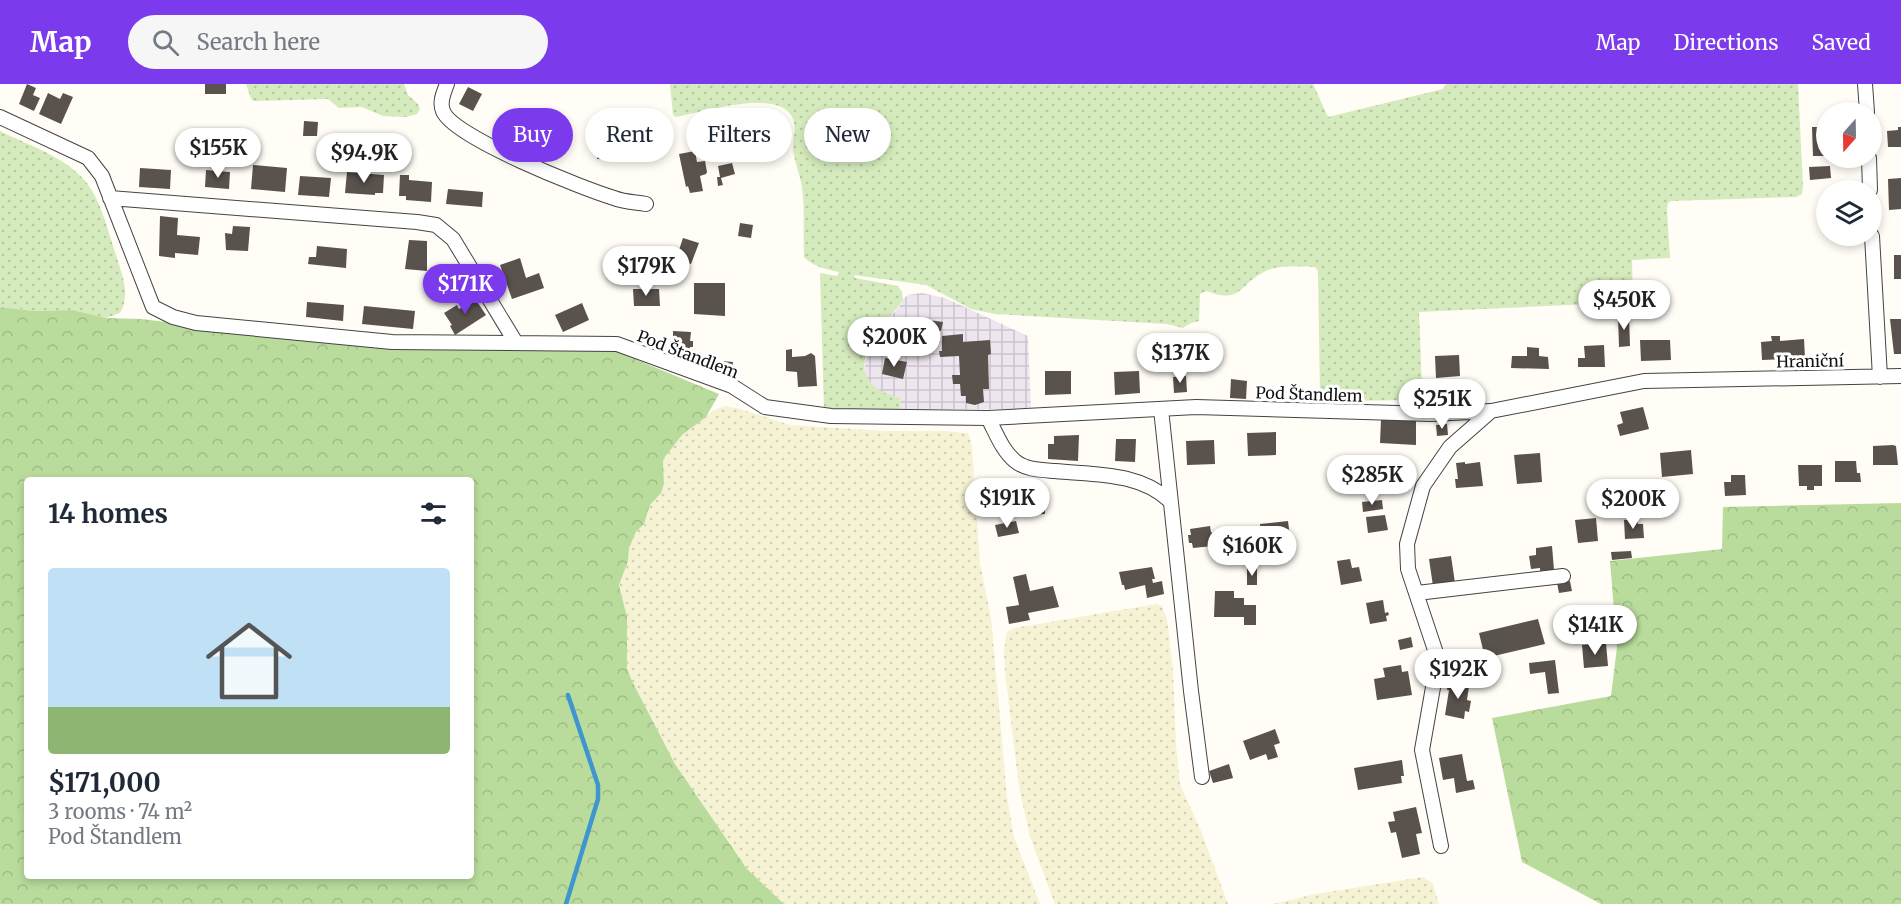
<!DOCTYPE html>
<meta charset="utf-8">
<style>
body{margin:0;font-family:Merriweather,serif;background:#f6f6f7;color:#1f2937;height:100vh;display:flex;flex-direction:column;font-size:22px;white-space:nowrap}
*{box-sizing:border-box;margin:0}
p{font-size:20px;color:#747a83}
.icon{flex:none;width:33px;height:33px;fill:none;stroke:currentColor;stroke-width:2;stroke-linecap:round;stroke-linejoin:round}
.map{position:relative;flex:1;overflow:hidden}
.sheet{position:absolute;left:24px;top:393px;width:450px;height:402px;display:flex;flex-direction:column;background:#fff;border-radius:6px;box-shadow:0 3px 9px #0003}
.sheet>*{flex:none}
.guide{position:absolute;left:492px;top:24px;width:570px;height:54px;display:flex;gap:12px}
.needle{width:39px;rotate:200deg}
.fabs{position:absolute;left:1816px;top:18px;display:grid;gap:12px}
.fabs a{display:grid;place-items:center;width:66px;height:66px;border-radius:50%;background:#fff;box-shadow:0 3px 9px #0003;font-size:30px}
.price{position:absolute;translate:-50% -51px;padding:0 14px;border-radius:21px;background:#fff;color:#222;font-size:20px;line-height:39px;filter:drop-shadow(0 2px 3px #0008)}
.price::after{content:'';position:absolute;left:50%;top:36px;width:18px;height:14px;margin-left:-9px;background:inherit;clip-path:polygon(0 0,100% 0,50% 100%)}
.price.on{background:#7c3aed;color:#fff}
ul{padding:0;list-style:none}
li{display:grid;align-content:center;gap:12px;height:318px;padding:0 24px}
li+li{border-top:2px solid #e0e1e3}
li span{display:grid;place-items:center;height:186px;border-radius:6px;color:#555}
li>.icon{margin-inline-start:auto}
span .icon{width:108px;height:108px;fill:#fffc;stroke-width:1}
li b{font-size:26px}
h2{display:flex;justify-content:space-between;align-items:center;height:72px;padding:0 24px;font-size:26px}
.tag{padding:0 21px;border-radius:27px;background:#fff;box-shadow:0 3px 9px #0003;font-size:21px;line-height:54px}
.tag.on{background:#7c3aed;color:#fff}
header{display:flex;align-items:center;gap:36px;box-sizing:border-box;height:84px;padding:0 30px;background:#7c3aed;color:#fff}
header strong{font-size:28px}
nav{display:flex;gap:33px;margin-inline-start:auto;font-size:21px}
.search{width:420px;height:54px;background:#f6f6f7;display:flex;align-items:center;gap:15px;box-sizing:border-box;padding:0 21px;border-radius:33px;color:#747a83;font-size:22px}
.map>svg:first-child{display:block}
.industrial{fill:url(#industrial-grid)}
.farmland{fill:url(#farmland-dots)}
.grass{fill:url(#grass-dots)}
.forest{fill:url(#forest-crowns);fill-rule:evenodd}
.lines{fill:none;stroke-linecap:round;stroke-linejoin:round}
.stream{stroke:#3f96cf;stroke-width:4.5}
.building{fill:#5a524d}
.street-casing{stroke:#444;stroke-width:16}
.street{stroke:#fff;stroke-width:14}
.labels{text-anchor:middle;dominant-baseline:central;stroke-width:6;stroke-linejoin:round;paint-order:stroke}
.street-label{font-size:16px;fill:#111;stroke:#fff}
</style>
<header>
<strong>Map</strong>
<div class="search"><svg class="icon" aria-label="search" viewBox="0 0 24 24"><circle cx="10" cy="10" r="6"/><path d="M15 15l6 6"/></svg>Search here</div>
<nav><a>Map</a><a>Directions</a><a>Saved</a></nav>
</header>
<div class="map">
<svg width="1901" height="820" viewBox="0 0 1901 820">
<defs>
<pattern id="industrial-grid" width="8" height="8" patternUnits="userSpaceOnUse" patternTransform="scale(1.5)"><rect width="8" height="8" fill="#eee6ef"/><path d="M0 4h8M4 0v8" fill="none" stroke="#cbc4cc"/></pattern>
<pattern id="farmland-dots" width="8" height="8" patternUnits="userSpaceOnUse" patternTransform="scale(1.5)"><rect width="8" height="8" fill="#f6f3d4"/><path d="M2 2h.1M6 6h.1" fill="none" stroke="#d2cfb5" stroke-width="1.8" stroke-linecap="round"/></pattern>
<pattern id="grass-dots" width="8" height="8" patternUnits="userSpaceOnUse" patternTransform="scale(1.5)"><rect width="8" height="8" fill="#d5ebbd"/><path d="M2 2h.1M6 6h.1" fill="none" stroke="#b6c8a1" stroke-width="1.8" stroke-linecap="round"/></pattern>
<pattern id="forest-crowns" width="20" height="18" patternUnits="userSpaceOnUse" patternTransform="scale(1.5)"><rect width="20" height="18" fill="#b9dc9c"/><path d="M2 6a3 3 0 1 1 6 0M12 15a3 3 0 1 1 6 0" fill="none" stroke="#9ebc85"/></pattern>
</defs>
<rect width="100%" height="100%" fill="#fffdf5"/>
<path class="industrial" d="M922 209 945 214 1028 252 1031 325H900L901 314 885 311 876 305 868 296 865 290V278L874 254 885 238 899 223 903 215 908 211Z"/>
<path class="farmland" d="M725 322 740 325 790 341 883 347H944L968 349 972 362 980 480 991 533 1007 713 1014 753 1040 820H784L747 785 675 680 632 597 627 584V533L619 501 628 477 629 464 636 448 644 440 650 421 662 407 664 400 663 376 665 373 682 351 714 326Z
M1156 520 1162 522 1167 535 1173 587 1176 661 1180 700 1201 747 1228 820H1055L1030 753 1019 703 1005 588 1004 568 1006 552 1007 548 1014 544Z
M1423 793 1433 800 1439 820H1273L1316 810Z"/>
<path class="grass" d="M246 0H404L408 11 418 20 420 25 417 30 406 33 383 32 362 23 339 24 328 15 254 17 251 15Z
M670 0H1313L1328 33 1443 5 1446 0H1798L1803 103 1802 110 1796 113 1671 117 1668 119 1667 126 1670 174 1632 176 1633 218 1419 228 1422 305 1421 311 1414 316 1332 317 1322 315 1320 312 1318 187 1315 183C1301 183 1281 181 1268 186 1238 199 1244 221 1206 207L1200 210 1199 237 1191 239 1183 244 1167 240 995 230 971 225 926 201 854 191 855 194 898 202 902 208 903 216C898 224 891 230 885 238 858 271 852 303 901 314L900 325 824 326 820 189 837 192 839 188C825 185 814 183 804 173 803 150 805 126 802 103 800 91 795 79 793 67 792 56 797 46 793 35 781 3 702 28 676 33L673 31Z
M0 47C30 62 65 72 87 99 102 119 108 148 116 171 122 191 131 210 120 229L106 234 73 226 33 227 0 223Z"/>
<path class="forest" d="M0 223 33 227 73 226 106 234 141 235 370 262 466 266 606 263 719 310 706 333 682 351 665 373 663 376 664 400 661 409 650 421 644 440 636 448 629 464 628 477 619 501 627 533V584L632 597 675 680 747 785 784 820H0ZM27 396H471V792H27Z
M1901 419V820H1601L1522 778 1492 634 1611 612 1617 563 1610 477 1722 465 1723 423Z"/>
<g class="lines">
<path class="stream" d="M566 820 598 715V701L568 611"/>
</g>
<path class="building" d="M27 0 36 4 33 11 40 14 34 27 19 20Z
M205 0H226V10H205Z
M468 3 482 10 473 27 459 20Z
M48 9 60 15 63 9 73 13 61 40 39 30Z
M304 37 318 38 317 52H303Z
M1812 43H1827V72H1813Z
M1898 43H1901V63H1888L1887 47 1898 46Z
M598 51 624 52 623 76 597 75Z
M695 67 697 78 705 77 707 88 706 90 700 92 703 107 690 109 688 102 686 103 679 70Z
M732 79 735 90 721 94 723 101 718 102 717 93H720L718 82Z
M253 81 287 84 285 108 251 105Z
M1830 82 1831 94 1810 96 1809 83Z
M140 84 171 86 170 105 139 103Z
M206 86 230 88 229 105 205 103Z
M347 88 384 91 383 109H375V111L345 109Z
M400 91H409V96L432 98 431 118 406 116V112H399Z
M300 92 331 94 329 113 298 111Z
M1901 94V125L1889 126 1888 95Z
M448 105 483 108 482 123 446 120Z
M160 132 178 134 177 151 200 153 198 171 175 169V174L159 172Z
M740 139 753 141 751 154 738 152Z
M233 142 250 143 248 167 226 166 225 149 232 150Z
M683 154 699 159 691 180 676 175Z
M409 156 427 157V187L405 185Z
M317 162 347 165 346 184 308 180 309 173H316Z
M658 164V183H643V190H629V183H618L617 165Z
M1894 171H1901V195H1894Z
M520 174 526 194 539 189 544 204 512 215 500 181Z
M694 199H725V232L694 230Z
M633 205H659L660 222H634Z
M472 210 486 231 455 251 450 242 452 241 444 229 457 221 459 225 465 221 462 216Z
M307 218 344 221 343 237 306 233Z
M582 219 589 236 563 248 555 231Z
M364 222 415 227 413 245 362 240Z
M1618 232H1629L1630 262 1619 263Z
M1890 235H1901V270H1894Z
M929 236 943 238 941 247 928 245Z
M673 247 691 248 690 257H693V263H690V272L673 271Z
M963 250V258L990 256 991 270 988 271 989 305H983L984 318 975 321 966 319V312H961L960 300H953L952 291H960L959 272 940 273 939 267H942V252Z
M1771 252H1780V257L1804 255 1805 274 1762 276 1761 258 1772 257Z
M1640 256H1670L1671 276 1641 277Z
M1604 261 1605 283H1578V274H1585L1584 262Z
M1527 263 1539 264V272L1548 273 1549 285 1511 284 1512 272H1527Z
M792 265V273L805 272 811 269 815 272 817 302 798 303 797 288 786 287V266Z
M1459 271 1460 292 1436 294 1435 272Z
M885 274 907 278 903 295 882 290Z
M721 277 733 278 731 295 720 294Z
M1045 287H1071V310L1045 311Z
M1139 287 1140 309 1115 311 1114 288Z
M1186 292 1187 308 1174 309 1173 293Z
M1231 295 1247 297 1246 315 1230 314Z
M1643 323 1649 345 1620 352 1617 341 1623 339 1620 328Z
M1381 335 1416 337V361L1380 359Z
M1447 340 1448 351 1437 352 1436 341Z
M1276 348V371L1248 372 1247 349Z
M1079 351 1078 377 1048 375V360H1054V352Z
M1116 355H1136L1135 378 1115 377Z
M1214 356 1215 380 1187 381 1186 357Z
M1893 361 1896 362 1898 381H1873V362Z
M1691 366 1693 390 1662 393 1660 369Z
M1540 369 1542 398 1517 400 1514 371Z
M1835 377H1856L1857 389H1860L1861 398H1835Z
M1465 378V380L1480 378 1483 402 1456 404 1455 395H1458L1456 379Z
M1798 381H1822V402H1814V406H1807V402H1799Z
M1396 384 1398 407 1376 409 1373 396 1375 394 1382 393 1381 386Z
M1731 391H1745L1746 411 1725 412 1724 398H1731Z
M1044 402 1045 430 1023 431 1022 418H1017L1016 404Z
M1382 416 1383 425 1363 428 1362 418Z
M1385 431 1388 446 1368 449 1366 433Z
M1596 434 1598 457 1578 459 1575 436Z
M1637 435 1638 440H1643L1644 454 1625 455 1624 436Z
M1016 437 1019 449 998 453 995 441Z
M1288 437 1290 453 1284 454 1285 463 1269 464 1267 456 1262 457 1260 440Z
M1210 442 1211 448 1214 450 1213 462 1193 464 1192 459H1189L1188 451H1191L1190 445Z
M1552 462 1554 486 1540 487V484L1531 485 1529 472 1536 471V464Z
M1631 467 1632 474 1612 476 1611 468Z
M1451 472 1455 499 1433 502 1429 475Z
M1350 475 1352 484 1359 483 1362 497 1341 501 1337 477Z
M1152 483 1155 495H1152L1153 499 1162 497 1164 510 1147 514 1145 501 1125 506 1124 501H1122L1119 488Z
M1247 484H1257V501H1247Z
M1026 490 1030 507 1053 502 1059 523 1028 529 1030 536 1009 540 1006 523 1019 521 1013 493Z
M1570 497 1572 507 1559 509 1557 499Z
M1215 507H1234V514H1244V521H1256V541H1244V533H1214Z
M1383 516 1385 529 1388 528 1389 531 1386 532 1387 537 1370 540 1366 519Z
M1538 535 1545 560 1485 574 1479 549Z
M1411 553 1413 563 1400 566 1398 556Z
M1606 559 1608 582 1584 584 1582 561Z
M1555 576 1559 609 1548 610 1545 588 1530 590 1529 579Z
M1401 581 1402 588 1408 587 1412 611 1377 616 1374 595 1385 593 1383 584Z
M1448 597 1469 602 1467 616 1471 617 1469 628 1465 627 1464 635 1445 631 1449 606H1447Z
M1275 645 1280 659 1274 661 1278 673 1268 676 1266 670 1250 676 1243 657Z
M1462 670 1467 697 1473 696 1475 705 1456 709 1454 694 1443 696 1439 674Z
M1402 676 1404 692H1401L1402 699 1358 706 1354 684Z
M1229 680 1233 694 1213 699 1209 687Z
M1416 723 1422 749 1416 750 1420 770 1402 774 1396 748 1391 749 1388 738 1395 737 1393 728Z"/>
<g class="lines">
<g class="street-casing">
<path id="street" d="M447 0C444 8 439 18 443 27 452 53 584 105 614 114 624 118 635 118 646 120
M1865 0 1867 28
M0 33 88 74 102 92 153 223 173 233 196 239 392 258 617 260 732 302 765 323 831 332 988 334 1196 323 1431 330 1491 327 1644 297 1901 292
M1869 74 1870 106
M110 114 417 138 436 141 453 155 516 259
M1872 152 1880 293
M1161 325 1191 607 1202 693
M988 334C996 349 1002 366 1015 377 1026 386 1042 386 1055 387 1095 391 1139 388 1170 417
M1417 509 1563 492
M1441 762 1422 666 1438 575 1408 485 1407 460 1423 402 1450 363 1491 327"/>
</g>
<use href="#street" class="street"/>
</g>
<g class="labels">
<g class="street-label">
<text transform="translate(688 270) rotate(21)">Pod Štandlem</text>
<text transform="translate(1810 277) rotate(-1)">Hraniční</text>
<text transform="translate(1309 310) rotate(2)">Pod Štandlem</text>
</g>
</g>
</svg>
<div class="fabs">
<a><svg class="needle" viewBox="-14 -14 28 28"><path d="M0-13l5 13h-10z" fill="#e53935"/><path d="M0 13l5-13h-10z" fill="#747a83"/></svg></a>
<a><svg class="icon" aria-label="layers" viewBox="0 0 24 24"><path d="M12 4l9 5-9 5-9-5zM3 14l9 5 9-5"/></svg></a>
</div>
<b class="price" style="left:218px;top:95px">$155K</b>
<b class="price" style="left:364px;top:100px">$94.9K</b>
<b class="price" style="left:646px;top:213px">$179K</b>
<b class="price on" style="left:465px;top:231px">$171K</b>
<b class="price" style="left:1624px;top:247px">$450K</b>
<b class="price" style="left:894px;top:284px">$200K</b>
<b class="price" style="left:1180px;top:300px">$137K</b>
<b class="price" style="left:1442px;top:346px">$251K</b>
<b class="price" style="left:1372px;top:422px">$285K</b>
<b class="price" style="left:1007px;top:445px">$191K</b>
<b class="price" style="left:1633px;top:446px">$200K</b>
<b class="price" style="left:1252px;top:493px">$160K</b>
<b class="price" style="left:1595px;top:572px">$141K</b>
<b class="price" style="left:1458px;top:616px">$192K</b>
<div class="guide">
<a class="tag on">Buy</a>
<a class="tag">Rent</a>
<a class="tag">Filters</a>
<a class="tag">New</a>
</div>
<section class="sheet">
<h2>14 homes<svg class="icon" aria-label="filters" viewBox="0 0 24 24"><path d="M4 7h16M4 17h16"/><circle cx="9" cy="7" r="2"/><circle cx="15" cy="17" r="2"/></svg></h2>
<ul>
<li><span style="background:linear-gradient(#bfe0f5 75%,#8fb573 0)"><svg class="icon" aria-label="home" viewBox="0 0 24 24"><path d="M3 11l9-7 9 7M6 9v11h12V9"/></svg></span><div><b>$171,000</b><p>3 rooms · 74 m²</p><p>Pod Štandlem</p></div></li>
</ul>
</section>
</div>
